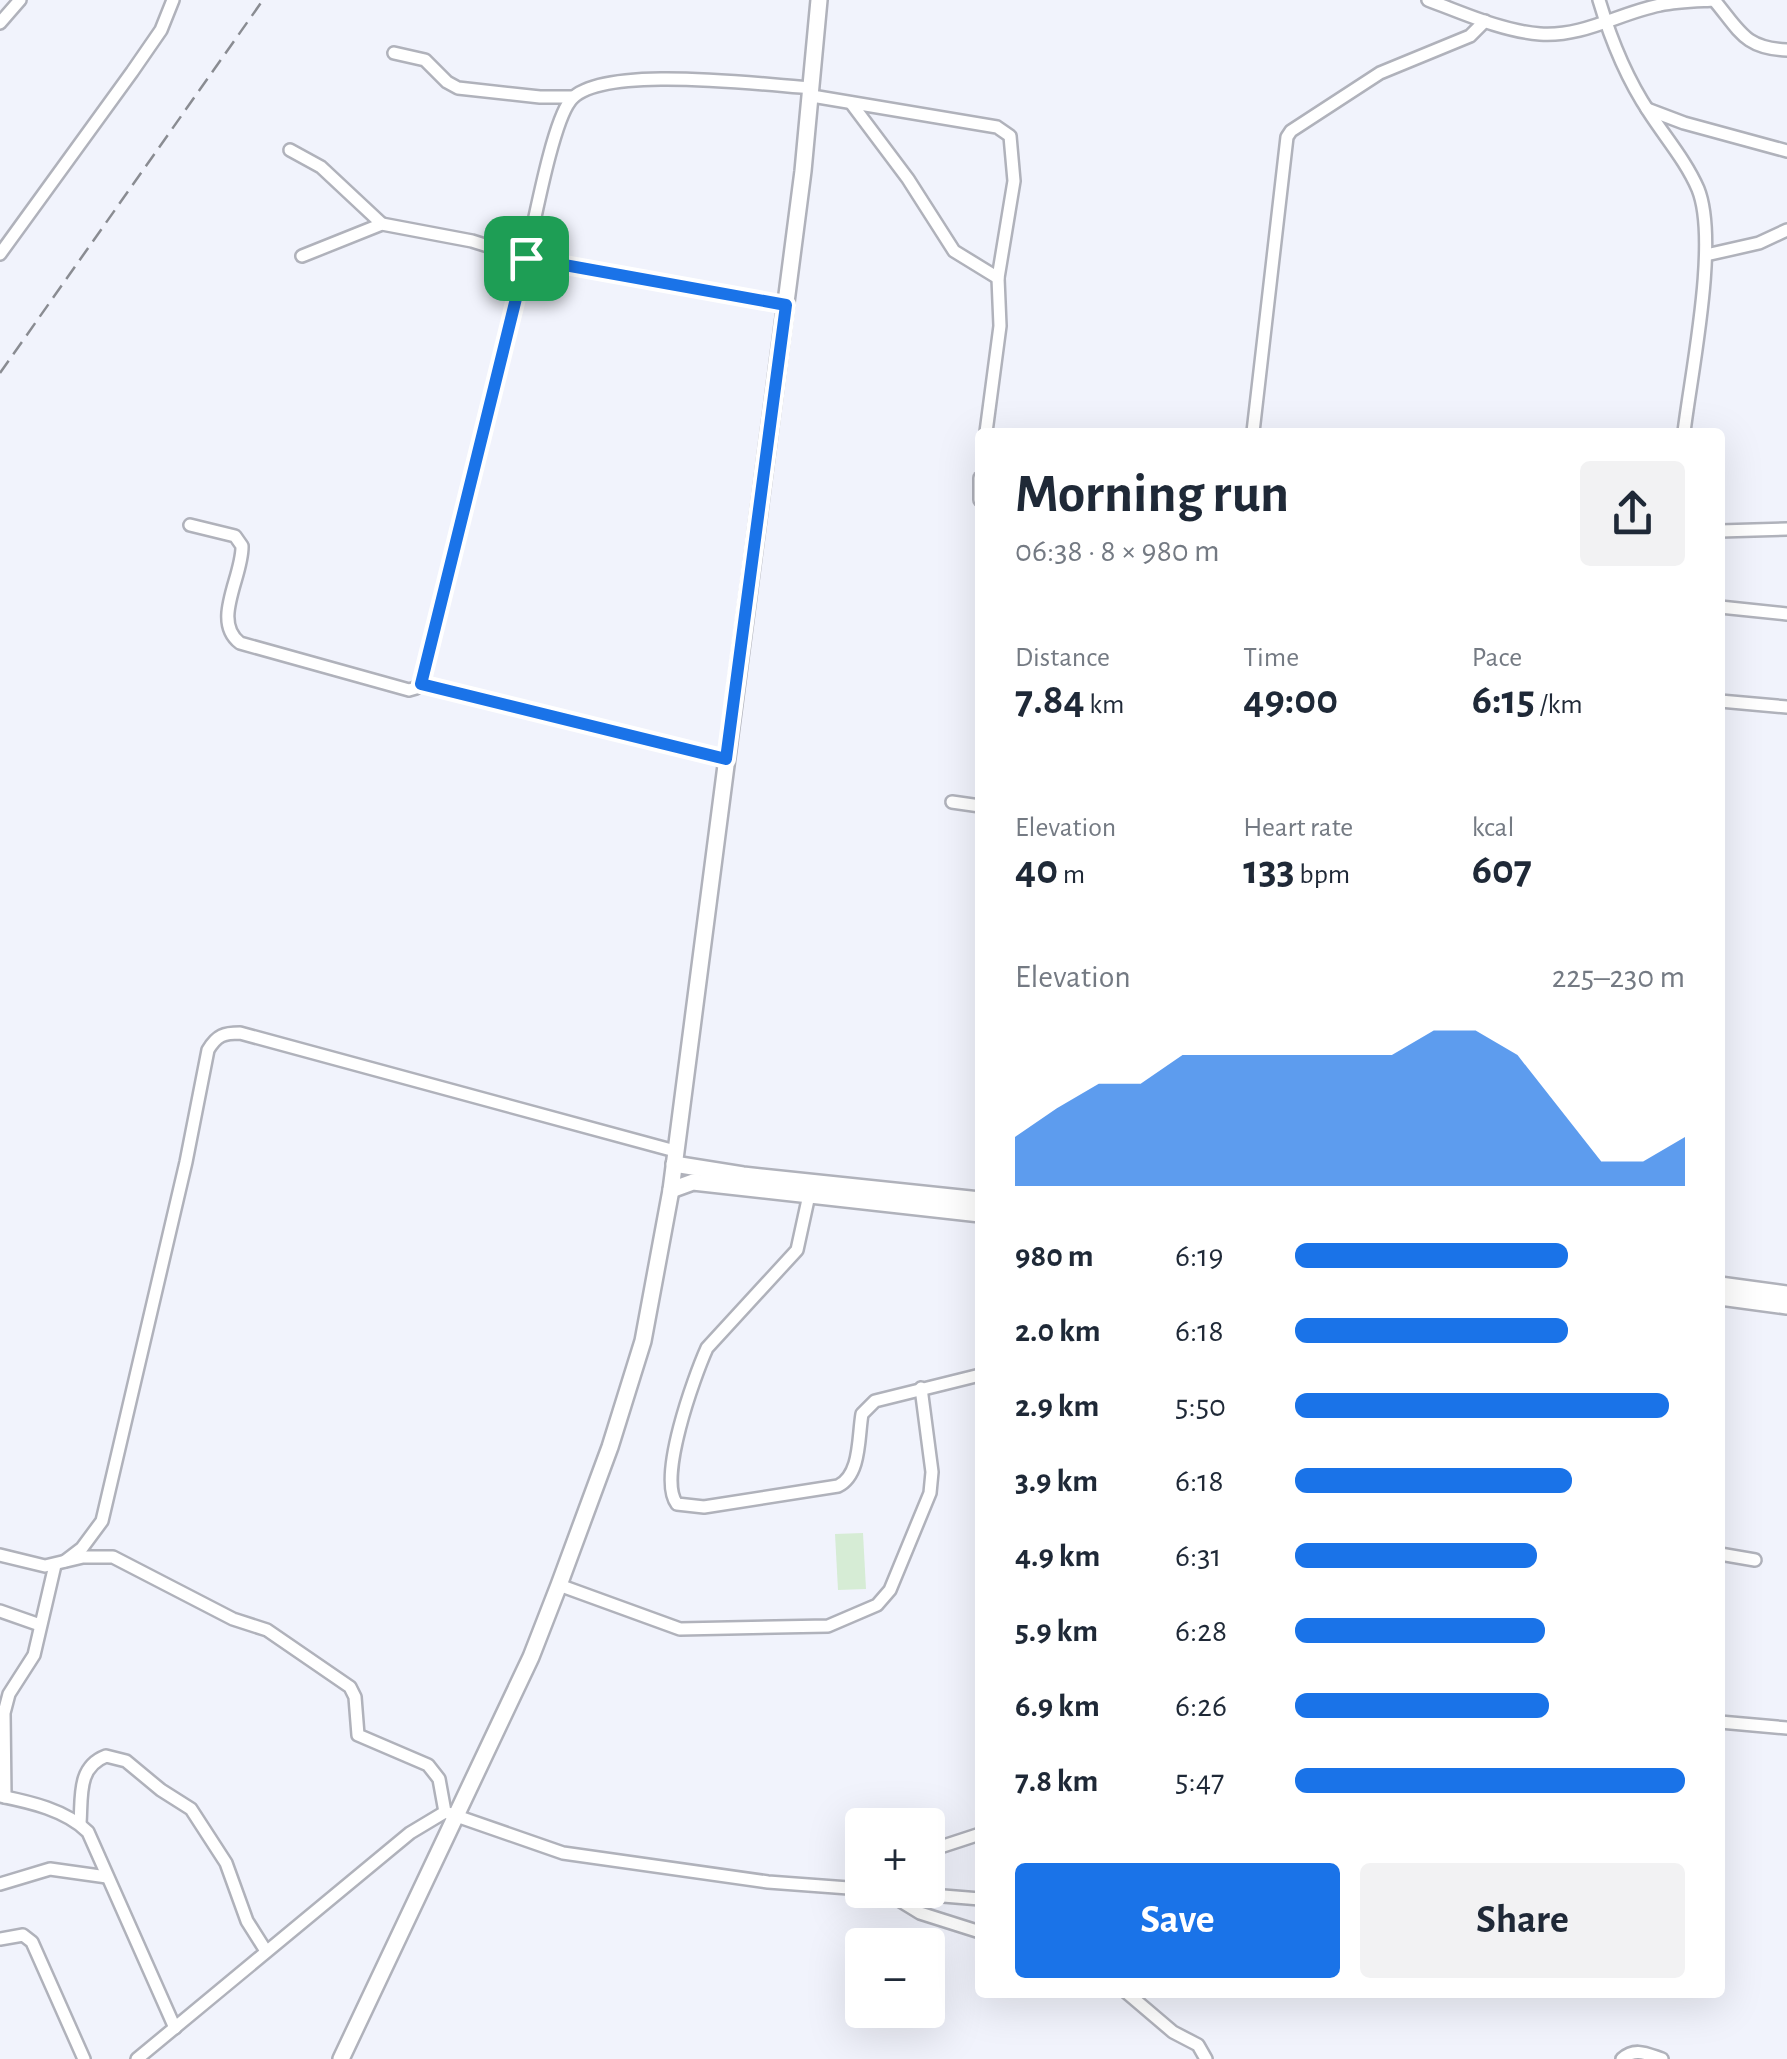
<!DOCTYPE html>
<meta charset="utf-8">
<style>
:root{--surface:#fff;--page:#f2f2f3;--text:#1f2937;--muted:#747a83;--accent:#1a73e8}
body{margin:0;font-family:"Alegreya Sans",sans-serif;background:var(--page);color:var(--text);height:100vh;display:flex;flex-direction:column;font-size:38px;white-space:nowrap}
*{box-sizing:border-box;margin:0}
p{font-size:32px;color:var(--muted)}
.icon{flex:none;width:55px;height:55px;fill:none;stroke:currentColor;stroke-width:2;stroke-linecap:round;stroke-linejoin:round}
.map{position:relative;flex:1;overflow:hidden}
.drawer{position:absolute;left:975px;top:428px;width:750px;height:1570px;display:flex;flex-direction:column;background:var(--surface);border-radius:10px;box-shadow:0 10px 40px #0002}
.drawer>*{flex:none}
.fabs{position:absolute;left:845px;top:1808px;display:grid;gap:20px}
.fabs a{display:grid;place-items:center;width:100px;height:100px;border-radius:10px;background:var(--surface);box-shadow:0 10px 40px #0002;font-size:50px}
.pin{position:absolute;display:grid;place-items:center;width:85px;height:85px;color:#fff;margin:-42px;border-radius:20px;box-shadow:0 5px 15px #0006}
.round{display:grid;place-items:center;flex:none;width:105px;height:105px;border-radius:10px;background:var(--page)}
.headline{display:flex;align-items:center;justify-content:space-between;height:170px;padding:0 40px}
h1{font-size:55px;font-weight:700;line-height:75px}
.stats{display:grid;grid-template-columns:repeat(3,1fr);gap:15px;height:170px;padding:10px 40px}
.stats div{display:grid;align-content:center}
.stats b{font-size:42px;font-weight:700}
.stats small{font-size:28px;font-weight:400}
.stats p{font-size:28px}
.chart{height:280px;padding:20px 40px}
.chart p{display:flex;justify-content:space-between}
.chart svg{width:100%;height:180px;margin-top:10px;fill:var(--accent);opacity:.7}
.primary-button{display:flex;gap:20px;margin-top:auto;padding:20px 40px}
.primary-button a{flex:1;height:115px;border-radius:10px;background:var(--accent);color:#fff;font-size:40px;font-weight:700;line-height:115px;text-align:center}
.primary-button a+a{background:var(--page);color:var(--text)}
ul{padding:0 40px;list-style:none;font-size:32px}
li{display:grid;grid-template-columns:160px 120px 1fr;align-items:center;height:75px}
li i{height:25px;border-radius:12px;background:var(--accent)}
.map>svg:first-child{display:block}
</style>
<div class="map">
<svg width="1787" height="2059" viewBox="0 0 1787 2059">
<rect width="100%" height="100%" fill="#f1f3fc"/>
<path fill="#d6ecd5" d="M 863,1533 L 866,1589 L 838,1590 L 835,1534 Z"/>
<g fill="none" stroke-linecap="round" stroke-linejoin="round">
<defs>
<g id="street">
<path d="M 1428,0 C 1463,13 1502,31 1540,34 C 1584,37 1619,13 1660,5 C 1678,1 1697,1 1715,0"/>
<path d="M 1599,0 C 1610,37 1627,79 1649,112 C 1665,137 1686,161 1698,189 C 1719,241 1691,373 1684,432"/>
<path d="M 1714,0 C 1740,31 1744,48 1787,50"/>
<path d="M 0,23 L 20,0"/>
<path d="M 394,53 L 425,60 L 447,82 L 458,88 L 540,97 L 573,97"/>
<path d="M 812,96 L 997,127 L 1010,136 L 1014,181 L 998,278 L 1000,326 L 986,432"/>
<path d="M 851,103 L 908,179 L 954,251 L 998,278"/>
<path d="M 1647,109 L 1684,123 L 1787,151"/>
<path d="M 290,150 L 321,167 L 382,224"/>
<path d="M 0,254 L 132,72 L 161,30 L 173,0"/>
<path d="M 1706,255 L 1759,243 L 1787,230"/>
<path d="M 302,256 L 382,224 L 472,241 L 526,258 C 534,225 552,124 570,101 C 598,63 764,85 812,88"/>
<path d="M 1253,432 L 1287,137 L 1291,131 L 1380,73 L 1470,36 L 1485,21"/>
<path d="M 980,478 L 980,500"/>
<path d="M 190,525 L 235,536 L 242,546 C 243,576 211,621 240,643 L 409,690 L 416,688 L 423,678 L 526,258 L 786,305"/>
<path d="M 1720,531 L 1787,529"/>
<path d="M 1720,607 L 1787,614"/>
<path d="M 421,683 L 726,759"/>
<path d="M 1720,701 L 1787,707"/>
<path d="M 952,802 L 980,806"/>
<path d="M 809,1195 L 797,1250 L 707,1348 C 694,1377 657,1479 677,1504 L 704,1507 L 838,1486 C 861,1475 858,1437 862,1414 L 875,1401 L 980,1375"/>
<path d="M 1720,1554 L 1755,1560"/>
<path d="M 0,1555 L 45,1566 L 83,1557 L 113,1557 L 233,1619 L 267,1630 L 350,1687 L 355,1697 L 358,1735 L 428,1765 L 439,1779 L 445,1812 L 563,1853 L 768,1882 L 862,1889"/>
<path d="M 65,1561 L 82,1548 L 102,1521 L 186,1162 L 208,1050 C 217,1035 224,1033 240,1033 L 675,1151"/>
<path d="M 559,1585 L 680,1629 L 828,1626 L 877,1605 L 890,1590 L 930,1493 L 932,1472 L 921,1388"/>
<path d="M 0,1611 L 40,1625"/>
<path d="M 1720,1722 L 1787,1728"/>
<path d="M 0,1796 C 30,1802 66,1810 88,1832 L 175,2028"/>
<path d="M 5,1797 L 4,1713 L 9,1694 L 34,1655 L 55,1565"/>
<path d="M 80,1823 C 82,1797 77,1767 106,1756 L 126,1761 L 161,1790 L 191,1809 L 226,1863 L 247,1921 L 266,1951"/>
<path d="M 928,1851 L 980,1834"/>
<path d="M 0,1884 L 50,1869 L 107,1877"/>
<path d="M 870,1890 L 980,1899"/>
<path d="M 889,1894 L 920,1913 L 980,1932"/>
<path d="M 0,1939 L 23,1935 L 32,1942 L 84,2059"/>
<path d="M 1126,1992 L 1173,2032 L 1198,2045 L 1206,2059"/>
<path d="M 137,2059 L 410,1833 L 445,1812"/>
<path d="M 1622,2059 C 1635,2047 1647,2054 1662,2059"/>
</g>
<g id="secondary">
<path d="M 674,1164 L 743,1175 L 980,1200"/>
<path d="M 671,1190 L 693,1182 L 980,1214"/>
<path d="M 1720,1285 L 1787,1294"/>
<path d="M 1720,1297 L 1787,1306"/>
<path d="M 341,2059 L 531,1657 L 559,1585 L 610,1447 L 643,1341 L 671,1190 L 803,171 L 819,0"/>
</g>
</defs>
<use href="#street" stroke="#b0b2bb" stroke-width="16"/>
<use href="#secondary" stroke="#b0b2bb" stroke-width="20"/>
<use href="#street" stroke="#fff" stroke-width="11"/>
<use href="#secondary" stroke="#fff" stroke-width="15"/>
<path stroke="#8a8c92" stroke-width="2.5" stroke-dasharray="15 8" stroke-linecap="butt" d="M 0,373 L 263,0"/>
</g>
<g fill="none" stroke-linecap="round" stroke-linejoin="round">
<defs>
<path id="route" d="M 526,258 L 786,305 L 726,759 L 421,684 Z"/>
</defs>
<use href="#route" stroke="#fff" stroke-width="20"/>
<use href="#route" stroke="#1a73e8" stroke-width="12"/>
</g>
</svg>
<div class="fabs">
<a>+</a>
<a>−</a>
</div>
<div class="pin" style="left:526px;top:258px;background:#1e9e55"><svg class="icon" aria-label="arrive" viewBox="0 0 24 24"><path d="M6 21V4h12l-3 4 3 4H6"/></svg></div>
<section class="drawer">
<div class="headline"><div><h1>Morning run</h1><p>06:38 · 8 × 980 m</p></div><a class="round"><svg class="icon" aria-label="share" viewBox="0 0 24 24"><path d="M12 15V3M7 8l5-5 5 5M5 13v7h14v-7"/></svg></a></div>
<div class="stats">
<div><p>Distance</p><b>7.84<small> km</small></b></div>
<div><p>Time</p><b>49:00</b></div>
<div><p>Pace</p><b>6:15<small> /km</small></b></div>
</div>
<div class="stats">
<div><p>Elevation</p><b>40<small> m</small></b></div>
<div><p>Heart rate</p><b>133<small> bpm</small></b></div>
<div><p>kcal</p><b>607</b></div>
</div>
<div class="chart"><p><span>Elevation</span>225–230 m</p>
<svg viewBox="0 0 160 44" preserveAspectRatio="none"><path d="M0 44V32L10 25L20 19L30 19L40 12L50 12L60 12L70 12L80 12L90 12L100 6L110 6L120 12L130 25L140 38L150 38L160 32V44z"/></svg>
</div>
<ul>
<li><b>980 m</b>6:19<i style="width:70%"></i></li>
<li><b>2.0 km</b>6:18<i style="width:70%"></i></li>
<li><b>2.9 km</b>5:50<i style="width:96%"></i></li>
<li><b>3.9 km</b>6:18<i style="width:71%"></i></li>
<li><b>4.9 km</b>6:31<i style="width:62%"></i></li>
<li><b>5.9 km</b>6:28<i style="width:64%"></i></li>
<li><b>6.9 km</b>6:26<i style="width:65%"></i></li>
<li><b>7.8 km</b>5:47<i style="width:100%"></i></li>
</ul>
<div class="primary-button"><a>Save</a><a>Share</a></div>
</section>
</div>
